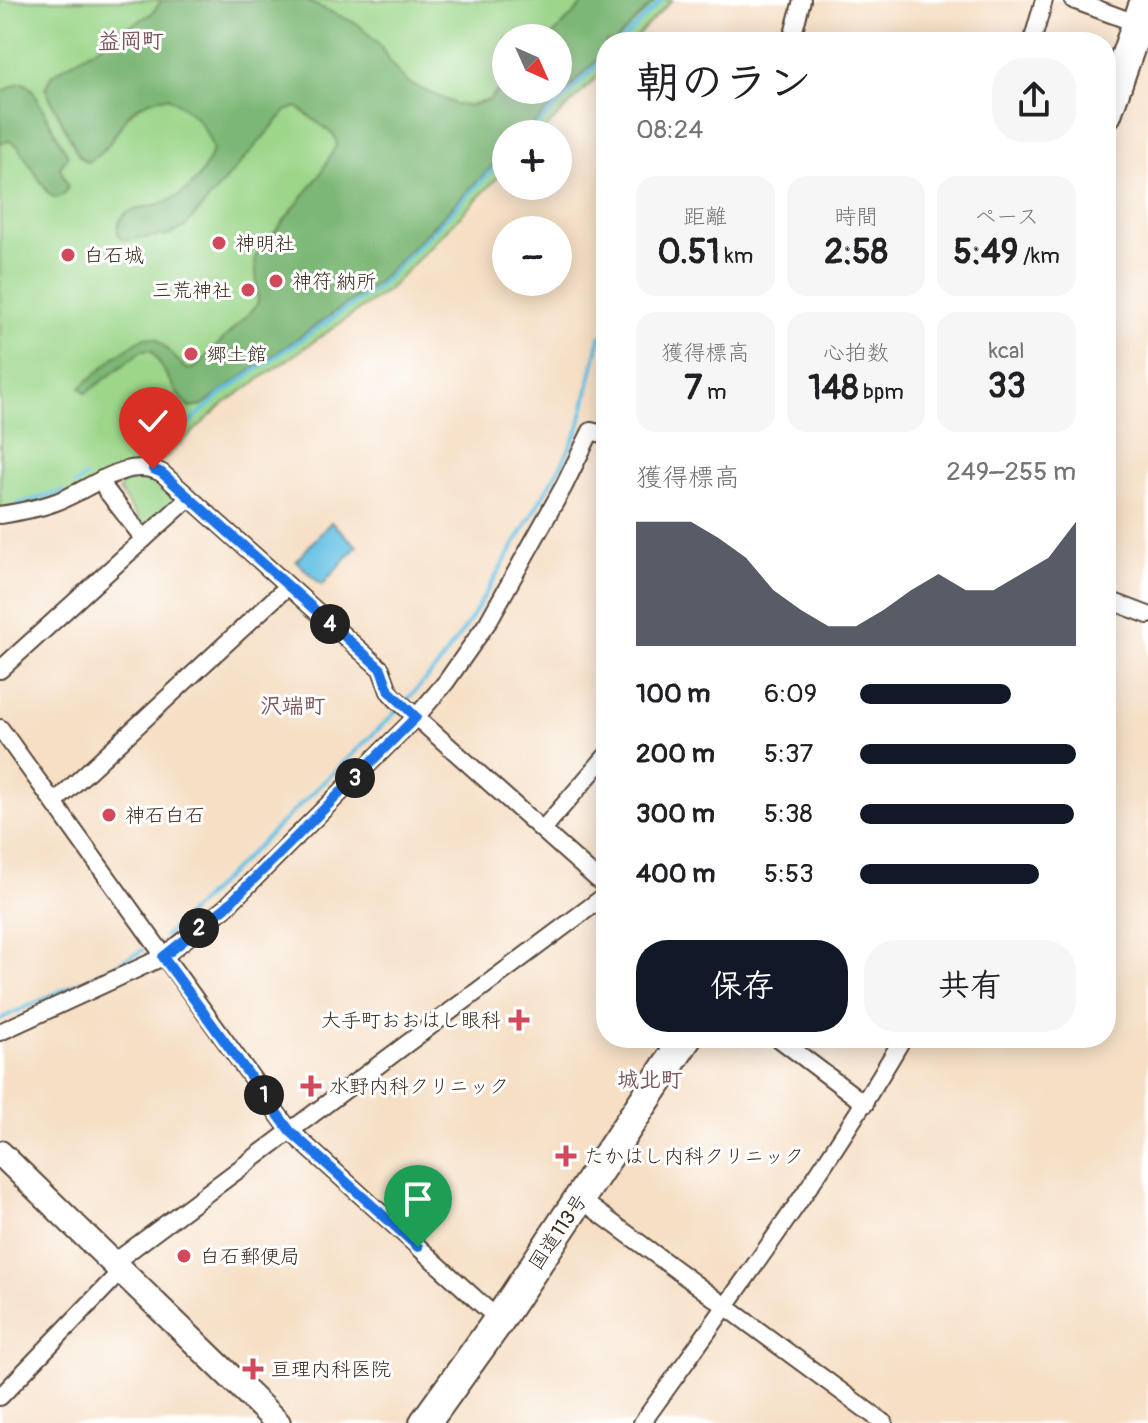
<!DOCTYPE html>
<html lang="ja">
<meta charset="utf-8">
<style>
:root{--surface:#fff;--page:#f6f6f6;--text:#202124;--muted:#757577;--accent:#111827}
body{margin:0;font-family:Pangolin,"Klee One",sans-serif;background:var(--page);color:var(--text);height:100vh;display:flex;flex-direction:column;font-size:30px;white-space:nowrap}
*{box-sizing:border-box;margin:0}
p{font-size:26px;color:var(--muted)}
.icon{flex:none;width:44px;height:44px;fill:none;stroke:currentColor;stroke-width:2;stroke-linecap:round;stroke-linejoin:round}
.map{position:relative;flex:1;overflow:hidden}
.sheet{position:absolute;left:596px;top:32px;width:520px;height:1016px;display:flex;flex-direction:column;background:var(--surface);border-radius:32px;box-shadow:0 4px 20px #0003}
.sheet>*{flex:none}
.needle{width:52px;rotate:135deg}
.fabs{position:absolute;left:492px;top:24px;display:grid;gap:16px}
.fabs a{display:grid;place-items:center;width:80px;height:80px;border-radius:50%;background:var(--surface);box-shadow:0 4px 20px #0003;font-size:40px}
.pin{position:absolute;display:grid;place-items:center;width:68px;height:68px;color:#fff;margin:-82px -34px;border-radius:50% 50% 50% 0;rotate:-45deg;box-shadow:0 0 8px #0007}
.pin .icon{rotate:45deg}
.km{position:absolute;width:40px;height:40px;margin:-20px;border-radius:50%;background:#222;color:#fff;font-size:22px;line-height:40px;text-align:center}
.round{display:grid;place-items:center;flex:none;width:84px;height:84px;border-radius:32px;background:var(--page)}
.overview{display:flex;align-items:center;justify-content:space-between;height:136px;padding:0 40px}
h1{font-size:44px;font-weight:800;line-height:60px}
.stats{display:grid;grid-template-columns:repeat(3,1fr);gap:12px;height:136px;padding:8px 40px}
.stats div{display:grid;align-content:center;border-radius:20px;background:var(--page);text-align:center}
.stats b{font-size:34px;font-weight:800}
.stats small{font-size:22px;font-weight:400}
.stats p{font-size:22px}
.chart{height:224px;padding:16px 40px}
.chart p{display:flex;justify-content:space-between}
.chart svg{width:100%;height:144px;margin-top:8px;fill:var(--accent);opacity:.7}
.action{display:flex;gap:16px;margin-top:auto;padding:16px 40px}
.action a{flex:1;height:92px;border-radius:32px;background:var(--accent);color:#fff;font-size:32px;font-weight:800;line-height:92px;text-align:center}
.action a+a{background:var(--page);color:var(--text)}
ul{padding:0 40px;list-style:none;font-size:26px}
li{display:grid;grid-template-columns:128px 96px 1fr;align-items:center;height:60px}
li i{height:20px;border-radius:10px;background:var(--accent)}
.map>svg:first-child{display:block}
</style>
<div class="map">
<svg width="1148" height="1423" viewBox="0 0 1148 1423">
<rect width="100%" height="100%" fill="#fff"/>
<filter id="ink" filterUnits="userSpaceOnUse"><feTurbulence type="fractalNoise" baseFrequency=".0125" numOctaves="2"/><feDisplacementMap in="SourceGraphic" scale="16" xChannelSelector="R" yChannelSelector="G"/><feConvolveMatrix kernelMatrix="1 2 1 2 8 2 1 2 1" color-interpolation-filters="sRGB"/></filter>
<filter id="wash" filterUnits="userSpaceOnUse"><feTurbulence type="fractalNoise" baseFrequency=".006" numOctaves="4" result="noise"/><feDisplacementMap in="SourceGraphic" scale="32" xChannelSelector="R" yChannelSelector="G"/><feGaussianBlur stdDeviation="1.8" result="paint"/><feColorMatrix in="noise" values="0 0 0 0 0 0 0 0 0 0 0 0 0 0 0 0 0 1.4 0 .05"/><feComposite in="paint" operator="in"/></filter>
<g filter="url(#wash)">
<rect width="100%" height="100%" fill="#f6dfc5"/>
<g fill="#9bd689" stroke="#6b8054" stroke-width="2" fill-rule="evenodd">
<path d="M 0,0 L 672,0 L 631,42 L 606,42 L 606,68 L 540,134 L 506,134 L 506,169 L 388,290 L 222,405 L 153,469 L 0,515 ZM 506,38 L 558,38 L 558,90 L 506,90 Z"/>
<path d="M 132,478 L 156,480 L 176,500 L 149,526 L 142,524 L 119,491 L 123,482 Z"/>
</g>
<g fill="#7cb775" stroke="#5c704a" stroke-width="2">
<path d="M 162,0 L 304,0 L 358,24 L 377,42 L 395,69 L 408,83 L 455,104 L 469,106 L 489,100 L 506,83 L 506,90 L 558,90 L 558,38 L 550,38 L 587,0 L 656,0 L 615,42 L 606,42 L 606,51 L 524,134 L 506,134 L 506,152 L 378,282 L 201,406 L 190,408 L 179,396 L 152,351 L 142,351 L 86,393 L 80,388 L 117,355 L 144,337 L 157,339 L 186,369 L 194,369 L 256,306 L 258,301 L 255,257 L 319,176 L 337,144 L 334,135 L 297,107 L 286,111 L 184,228 L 168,235 L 123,240 L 118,235 C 115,207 143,209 162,203 C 169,201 179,196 185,191 C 199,181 206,166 213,150 C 205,122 192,113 168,97 C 113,103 126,143 87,162 L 79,156 L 45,88 L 52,75 L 152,13 Z"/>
<path d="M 19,83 L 24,83 L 32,89 L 68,156 L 60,168 L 68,186 L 65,194 L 56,198 L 49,194 L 17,145 L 9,141 L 0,143 L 0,93 Z"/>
</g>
<path fill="#66c1e4" stroke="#507681" stroke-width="2" d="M 331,522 L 357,546 L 322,585 L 296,561 Z"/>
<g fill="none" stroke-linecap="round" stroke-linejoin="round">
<g stroke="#66c1e4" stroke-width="4">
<path d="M 620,42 L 662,0"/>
<path d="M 528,134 L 606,56"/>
<path d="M 180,431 L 224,392 L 378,287 L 506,156"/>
<path d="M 75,485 L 85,477"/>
<path d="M 18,504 L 63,491"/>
<path d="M 405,702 L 438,666 L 469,622 L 564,460 L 579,428 L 600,337 L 606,335"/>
<path d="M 165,936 L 399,709"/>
<path d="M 0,1019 L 102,972 L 143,950"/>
</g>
</g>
</g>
<g filter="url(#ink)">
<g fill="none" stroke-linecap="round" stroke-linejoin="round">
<defs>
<g id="street">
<path d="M 1073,0 L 1138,24 L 1143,22"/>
<path d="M 791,42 L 802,0"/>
<path d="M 1032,42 L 1044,0"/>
<path d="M 102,479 L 106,490 L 144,539"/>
<path d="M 0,515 C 19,512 37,509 56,502 C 89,491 125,455 162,473 L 381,669 L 389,691 L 396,699 L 606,887"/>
<path d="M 1106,599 L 1148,615"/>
<path d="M 0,670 L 189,498"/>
<path d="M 0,728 L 290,1131 L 499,1320"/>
<path d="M 55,802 L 287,587"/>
<path d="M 543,829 L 606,756"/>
<path d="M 0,1032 L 163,957 L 226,907 L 416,717 L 446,682 L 488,622 L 564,486 L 591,431 L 606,435"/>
<path d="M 778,1038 L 865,1104"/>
<path d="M 580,1199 L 884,1423"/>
<path d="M 112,1264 L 606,895"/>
<path d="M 0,1397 L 121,1271"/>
<path d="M 642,1423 C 732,1297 825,1172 903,1038"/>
</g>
<path id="secondary" d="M 0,1153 L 278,1423"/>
<g id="highway">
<path d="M 1106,114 L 1146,0"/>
<path d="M 425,1423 L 499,1320 L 686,1038"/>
</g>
</defs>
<use href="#street" stroke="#574537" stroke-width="20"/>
<use href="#secondary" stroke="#574537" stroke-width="28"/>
<use href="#highway" stroke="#574537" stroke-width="34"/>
<use href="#street" stroke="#fff" stroke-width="16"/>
<use href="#secondary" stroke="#fff" stroke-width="24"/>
<use href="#highway" stroke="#fff" stroke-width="30"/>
</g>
</g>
<g fill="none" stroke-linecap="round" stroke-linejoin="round" filter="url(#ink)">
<defs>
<path id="route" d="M 153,469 L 162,473 L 381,669 L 389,691 L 416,717 L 226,907 L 163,957 L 290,1131 L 418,1247"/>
</defs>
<use href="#route" stroke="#fff" stroke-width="16"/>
<use href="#route" stroke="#1a73e8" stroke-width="10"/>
</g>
<g fill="#d1495b" stroke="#fff" stroke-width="3">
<circle cx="219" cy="243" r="8"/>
<circle cx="68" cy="255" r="8"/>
<circle cx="276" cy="281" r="8"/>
<circle cx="248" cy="290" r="8"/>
<circle cx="191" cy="354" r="8"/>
<circle cx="109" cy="815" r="8"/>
<path d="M515 1008h8v8h8v8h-8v8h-8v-8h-8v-8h8z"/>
<path d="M307 1074h8v8h8v8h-8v8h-8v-8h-8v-8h8z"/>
<path d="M562 1144h8v8h8v8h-8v8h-8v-8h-8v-8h8z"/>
<circle cx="184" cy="1256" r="8"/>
<path d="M249 1357h8v8h8v8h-8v8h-8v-8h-8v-8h8z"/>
</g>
<g text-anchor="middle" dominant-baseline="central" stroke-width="6" stroke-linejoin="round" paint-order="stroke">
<g font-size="20" fill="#3b2a1e" stroke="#fff" text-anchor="start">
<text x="235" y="243">神明社</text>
<text x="84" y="255">白石城</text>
<text x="292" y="281">神符 納所</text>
<text x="232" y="290" text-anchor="end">三荒神社</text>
<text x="207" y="354">郷土館</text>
<text x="125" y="815">神石白石</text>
<text x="501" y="1020" text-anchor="end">大手町おおはし眼科</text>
<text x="329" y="1086">水野内科クリニック</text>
<text x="584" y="1156">たかはし内科クリニック</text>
<text x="200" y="1256">白石郵便局</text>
<text x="271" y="1369">亘理内科医院</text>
</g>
<g font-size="20" fill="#3b2a1e" stroke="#fff">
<text transform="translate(558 1232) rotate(-56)">国道113号</text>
</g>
<g font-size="22" font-weight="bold" fill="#7a565c" stroke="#fff">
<text x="131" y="41">益岡町</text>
<text x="293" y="706">沢端町</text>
<text x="650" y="1080">城北町</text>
</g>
</g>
</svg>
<div class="fabs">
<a><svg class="needle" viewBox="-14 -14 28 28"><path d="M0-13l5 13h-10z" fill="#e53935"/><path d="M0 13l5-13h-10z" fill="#757577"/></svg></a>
<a>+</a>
<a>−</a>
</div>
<div class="pin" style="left:418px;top:1247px;background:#1e9e55"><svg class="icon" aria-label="arrive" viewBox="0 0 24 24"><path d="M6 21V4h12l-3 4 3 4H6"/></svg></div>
<div class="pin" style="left:153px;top:469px;background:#d93025"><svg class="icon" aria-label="check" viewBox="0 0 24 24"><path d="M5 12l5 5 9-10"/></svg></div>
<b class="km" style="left:264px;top:1095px">1</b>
<b class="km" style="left:199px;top:928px">2</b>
<b class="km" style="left:355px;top:778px">3</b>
<b class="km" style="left:330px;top:624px">4</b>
<section class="sheet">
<div class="overview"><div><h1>朝のラン</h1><p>08:24</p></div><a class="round"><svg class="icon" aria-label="share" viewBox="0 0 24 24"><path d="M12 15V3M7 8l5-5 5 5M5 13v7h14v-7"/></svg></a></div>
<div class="stats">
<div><p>距離</p><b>0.51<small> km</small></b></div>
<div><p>時間</p><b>2:58</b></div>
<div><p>ペース</p><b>5:49<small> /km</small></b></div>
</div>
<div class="stats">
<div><p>獲得標高</p><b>7<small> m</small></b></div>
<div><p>心拍数</p><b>148<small> bpm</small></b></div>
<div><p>kcal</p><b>33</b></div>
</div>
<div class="chart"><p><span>獲得標高</span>249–255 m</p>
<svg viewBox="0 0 160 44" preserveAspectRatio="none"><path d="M0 44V6L10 6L20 6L30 11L40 17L50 27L60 33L70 38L80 38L90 33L100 27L110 22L120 27L130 27L140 22L150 17L160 6V44z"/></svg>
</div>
<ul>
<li><b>100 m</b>6:09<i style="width:70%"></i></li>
<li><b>200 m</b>5:37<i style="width:100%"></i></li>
<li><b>300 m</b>5:38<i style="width:99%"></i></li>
<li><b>400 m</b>5:53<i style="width:83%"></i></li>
</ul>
<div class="action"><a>保存</a><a>共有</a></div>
</section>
</div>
